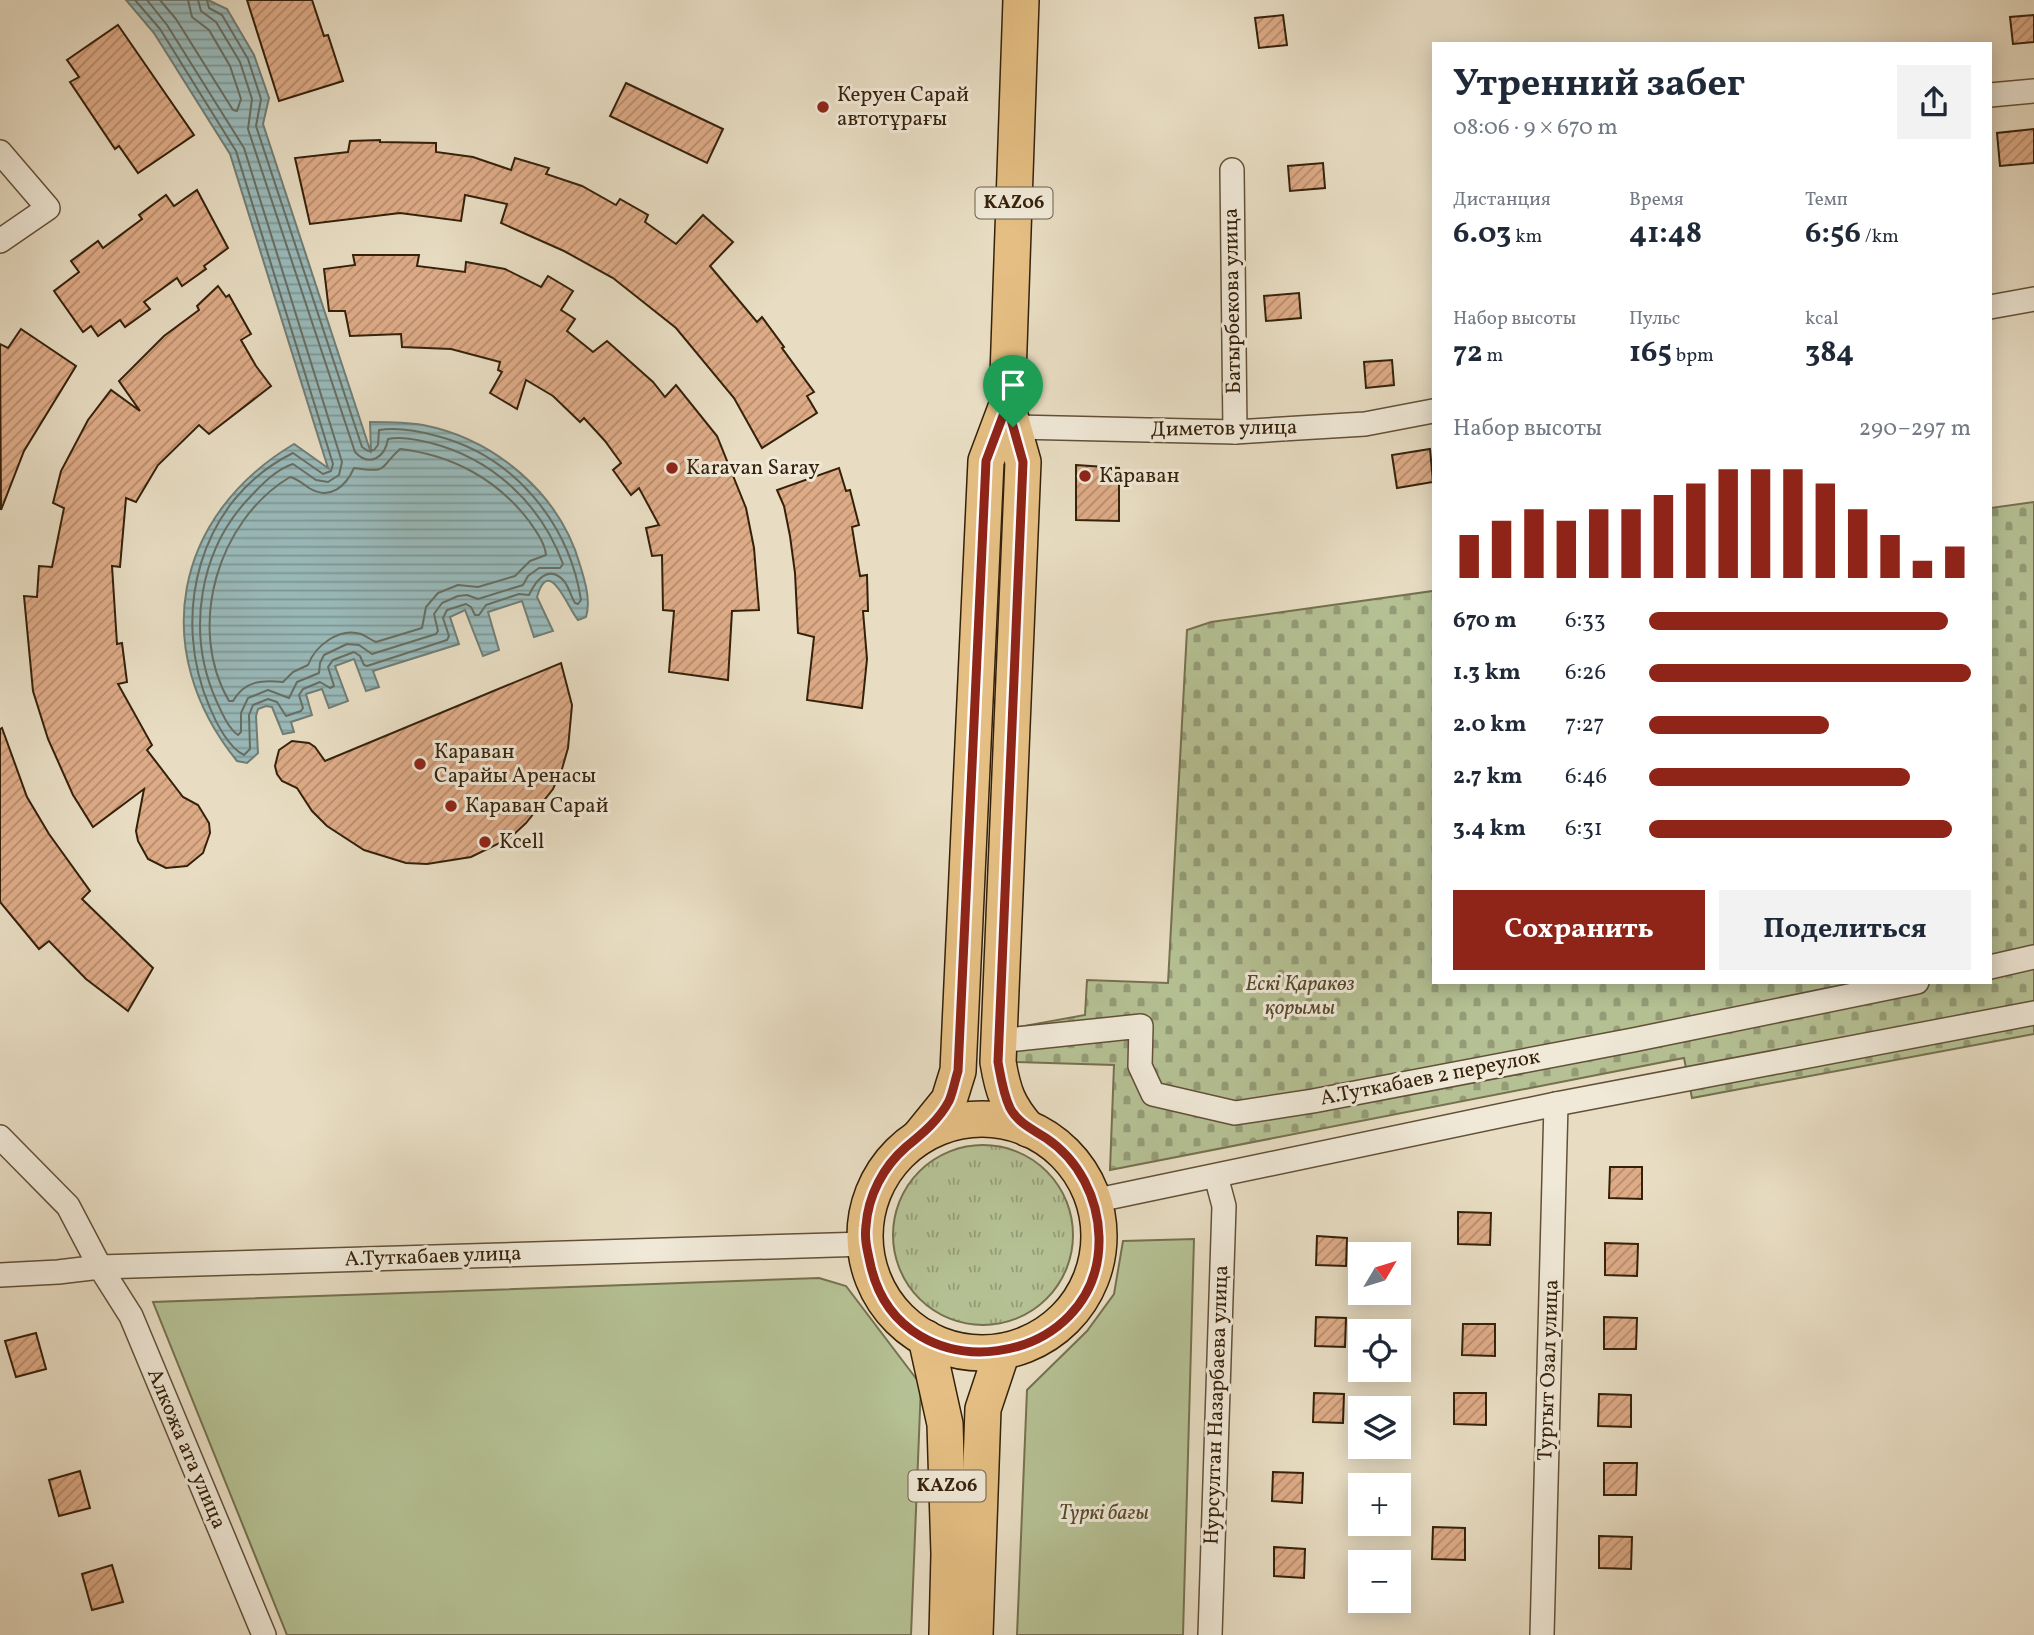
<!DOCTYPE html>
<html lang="ru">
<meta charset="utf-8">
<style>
:root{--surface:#fff;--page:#f2f2f3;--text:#1f2937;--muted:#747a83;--accent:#8f2418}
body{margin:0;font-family:Vollkorn,serif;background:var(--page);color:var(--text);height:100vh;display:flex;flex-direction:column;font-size:26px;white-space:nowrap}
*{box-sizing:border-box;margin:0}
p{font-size:23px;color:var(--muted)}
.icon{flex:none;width:38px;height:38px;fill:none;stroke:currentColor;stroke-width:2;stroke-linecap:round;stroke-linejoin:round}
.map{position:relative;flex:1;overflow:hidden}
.side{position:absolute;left:1432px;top:42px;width:560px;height:942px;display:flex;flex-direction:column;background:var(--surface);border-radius:0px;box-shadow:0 4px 18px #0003}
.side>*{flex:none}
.needle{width:46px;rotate:52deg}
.tools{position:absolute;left:1348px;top:1242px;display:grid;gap:14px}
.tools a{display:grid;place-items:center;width:63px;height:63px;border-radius:0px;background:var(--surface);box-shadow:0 4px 18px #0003;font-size:35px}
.pin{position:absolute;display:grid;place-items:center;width:60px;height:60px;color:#fff;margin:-72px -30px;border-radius:50% 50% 50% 0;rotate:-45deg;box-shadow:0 0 7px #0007}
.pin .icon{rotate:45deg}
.round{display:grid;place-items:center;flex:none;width:74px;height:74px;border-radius:0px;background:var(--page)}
.overview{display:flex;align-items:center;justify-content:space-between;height:119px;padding:0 21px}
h1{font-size:38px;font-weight:700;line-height:52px}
.figures{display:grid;grid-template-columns:repeat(3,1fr);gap:10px;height:119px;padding:7px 21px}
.figures div{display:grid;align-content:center}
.figures b{font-size:30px;font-weight:700}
.figures small{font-size:19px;font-weight:400}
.figures p{font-size:19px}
.chart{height:196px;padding:14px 21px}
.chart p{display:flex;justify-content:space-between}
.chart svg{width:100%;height:126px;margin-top:7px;stroke:var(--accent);stroke-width:6}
.primary-button{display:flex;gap:14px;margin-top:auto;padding:14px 21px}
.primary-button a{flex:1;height:80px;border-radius:0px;background:var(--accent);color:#fff;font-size:28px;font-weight:700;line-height:80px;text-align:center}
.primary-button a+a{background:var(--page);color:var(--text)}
ul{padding:0 21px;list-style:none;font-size:23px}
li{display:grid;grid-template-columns:112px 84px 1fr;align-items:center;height:52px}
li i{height:18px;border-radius:9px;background:var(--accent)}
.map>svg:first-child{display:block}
</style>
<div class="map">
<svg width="2034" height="1635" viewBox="0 0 2034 1635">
<defs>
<pattern id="grass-tufts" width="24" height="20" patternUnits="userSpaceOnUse" patternTransform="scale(1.75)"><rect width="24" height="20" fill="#b5c194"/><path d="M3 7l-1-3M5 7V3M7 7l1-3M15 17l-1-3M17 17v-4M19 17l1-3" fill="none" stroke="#949c77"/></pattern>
<pattern id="cemetery-stones" width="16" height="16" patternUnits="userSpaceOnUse" patternTransform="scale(1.75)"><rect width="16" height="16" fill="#b5c194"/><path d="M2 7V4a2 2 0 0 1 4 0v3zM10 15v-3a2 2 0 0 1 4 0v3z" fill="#949c77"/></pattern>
<pattern id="water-rules" width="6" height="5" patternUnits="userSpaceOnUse" patternTransform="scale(1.75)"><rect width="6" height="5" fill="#99babb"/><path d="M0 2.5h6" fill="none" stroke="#7e9796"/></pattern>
<pattern id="building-hatch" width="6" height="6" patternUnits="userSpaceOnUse" patternTransform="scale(1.75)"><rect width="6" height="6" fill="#deab87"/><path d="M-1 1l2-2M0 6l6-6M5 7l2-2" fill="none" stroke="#b58b6d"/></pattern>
</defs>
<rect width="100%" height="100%" fill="#e8ddc3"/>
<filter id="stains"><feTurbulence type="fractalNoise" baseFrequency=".00286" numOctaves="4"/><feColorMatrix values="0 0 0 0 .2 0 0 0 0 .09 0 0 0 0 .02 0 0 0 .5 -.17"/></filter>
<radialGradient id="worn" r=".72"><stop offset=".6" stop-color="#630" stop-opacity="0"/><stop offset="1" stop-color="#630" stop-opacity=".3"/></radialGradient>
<circle fill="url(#grass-tufts)" stroke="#75714f" stroke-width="2" cx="983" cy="1235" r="90"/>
<path fill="url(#cemetery-stones)" stroke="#75714f" stroke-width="2" d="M 2034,502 L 2034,1034 L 1692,1098 L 1684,1058 L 1110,1170 L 1114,1065 L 1014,1062 L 1013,1028 L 1085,1015 L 1087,980 L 1168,983 L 1187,630 L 1211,622 L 1433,591 L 1433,982 L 1990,982 L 1990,508 Z"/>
<g fill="#b5c194" stroke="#75714f" stroke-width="2">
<path d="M 1194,1239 L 1183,1635 L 1017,1635 L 1027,1390 L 1087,1331 L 1114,1294 L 1123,1241 Z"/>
<path d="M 819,1278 L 846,1286 L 921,1385 L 911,1635 L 287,1635 L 153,1302 Z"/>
</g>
<path fill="url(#water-rules)" stroke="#717d74" stroke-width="2" d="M 126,0 L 208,0 L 227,9 L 254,55 L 269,98 L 263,124 L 371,453 L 370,422 C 388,422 406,422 423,425 C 495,439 560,494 580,565 C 585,581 591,601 586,617 L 578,620 C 568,609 549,554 537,597 L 553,631 L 534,637 L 522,601 L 488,612 L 499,650 L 483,656 L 465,610 L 450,617 L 459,644 L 373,671 L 379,687 L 366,691 L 354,659 L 335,666 L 348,701 L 329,708 L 322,689 L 306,694 L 312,715 L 291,722 L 294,732 L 283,734 L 272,707 L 266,706 L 258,709 L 256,716 L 258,753 L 247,763 L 237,761 C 148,651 173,516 294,444 L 328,468 L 230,154 L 154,33 Z"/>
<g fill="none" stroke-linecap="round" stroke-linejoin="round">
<g stroke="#676e62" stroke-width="2">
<path d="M 135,0 L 160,29 L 236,151 L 333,464 L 331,471 L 323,474 L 293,453 C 198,500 170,616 210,708 C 216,723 229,748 244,755 L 250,749 L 249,715 L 253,705 L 268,699 L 277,702 L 286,716 L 301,711 L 303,708 L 299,695 L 303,689 L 320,682 L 330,688 L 334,686 L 328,667 L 333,660 L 354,652 L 360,656 L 364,665 L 367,666 L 447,640 L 449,636 L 443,618 L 447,610 L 466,604 L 471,607 L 475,615 L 479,615 L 486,605 L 519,594 L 529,595 C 535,582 548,563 564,581 C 569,587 571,597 575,603 L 578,604 L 581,600 C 569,523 514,456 437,436 C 419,431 398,427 379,430 L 378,445 L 374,450 L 368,451 L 362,447 L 256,126 L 261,99 L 248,59 L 222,15 L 209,8 L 207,0"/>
<path d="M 147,0 L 167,25 L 244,148 L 342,462 L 339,475 L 328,482 L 316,480 L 293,464 C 277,469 263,483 251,496 C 199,549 186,632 216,700 C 221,711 228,728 238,735 L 241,732 L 241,713 L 248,698 L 268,690 L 289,698 L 297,682 L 319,673 L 320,663 L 324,655 L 347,644 L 359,645 L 372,654 L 436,634 L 438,631 L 434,614 L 442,603 L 458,596 L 467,595 L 478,599 L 523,585 L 528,576 L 539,568 L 560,568 L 563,564 C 541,504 493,459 431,443 C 418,440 401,436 388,439 C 385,457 370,468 355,452 L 248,129 L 252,99 L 240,62 L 216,22 L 201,11 L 198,0"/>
<path d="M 160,0 L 176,19 L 233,110 L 237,111 L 241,99 L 230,66 L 209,30 L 192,17 L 188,0"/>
<path d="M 400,449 C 452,455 497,479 529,521 C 536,531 545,543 546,555 L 530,561 L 515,576 L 478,587 L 458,585 L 438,593 L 426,607 L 422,628 L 376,642 C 371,640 366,636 361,634 C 339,627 315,646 308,665 L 293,672 L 283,682 C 263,680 245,680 233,701 L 229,701 C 186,627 218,520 290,477 C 298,479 303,484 309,488 C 330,501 346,486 354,468 C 389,473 378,469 400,449 Z"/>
</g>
</g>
<g fill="url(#building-hatch)" stroke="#35210a" stroke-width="2">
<path d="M 247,0 L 312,0 L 324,36 L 328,35 L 343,81 L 279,101 Z"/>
<path d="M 1283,15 L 1287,45 L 1259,48 L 1255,18 Z"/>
<path d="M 2034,15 L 2034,42 L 2013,44 L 2010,17 Z"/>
<path d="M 118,25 L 194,135 L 138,173 L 119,146 L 115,149 L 70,82 L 79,77 L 67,60 Z"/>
<path d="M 626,83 L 723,129 L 707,163 L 610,116 Z"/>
<path d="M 2034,129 L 2034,163 L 2000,166 L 1997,133 Z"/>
<path d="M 380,140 L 380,142 L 436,143 L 436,152 L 473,157 L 511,170 L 515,158 L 549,168 L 546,174 L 582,186 L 616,205 L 620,199 L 648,215 L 645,222 L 676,244 L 703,215 L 733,242 L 710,266 L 757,322 L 762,317 L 784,347 L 782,348 L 814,392 L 807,396 L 817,413 L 762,448 L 734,398 L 676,328 L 613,278 L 564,251 L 501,223 L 507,204 L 465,195 L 461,221 L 400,213 L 310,224 L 295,158 L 348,152 L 350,141 Z"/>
<path d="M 1323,163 L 1325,188 L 1290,191 L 1288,166 Z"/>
<path d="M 197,190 L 228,248 L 204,266 L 206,269 L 182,286 L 177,278 L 144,302 L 150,309 L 125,327 L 120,320 L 98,336 L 91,326 L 83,332 L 54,291 L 79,272 L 71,261 L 98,241 L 103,248 L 142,219 L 139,215 L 166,195 L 174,206 Z"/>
<path d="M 353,255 L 419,255 L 417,266 L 465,272 L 466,262 L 505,269 L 541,287 L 548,276 L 573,291 L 561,310 L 575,319 L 567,331 L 593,352 L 607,341 L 653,382 L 665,397 L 676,385 L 717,436 L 746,508 L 754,548 L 759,610 L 732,611 L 728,680 L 669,672 L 674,611 L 663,610 L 662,555 L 652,556 L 646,528 L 659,525 L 639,488 L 631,495 L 613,470 L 621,463 L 605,441 L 584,418 L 580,422 L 553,396 L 526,380 L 517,409 L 490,393 L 502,372 L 498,370 L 500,362 L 451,349 L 402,347 L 401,334 L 350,336 L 345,311 L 329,311 L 324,269 L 355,265 Z"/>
<path d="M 218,286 L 226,297 L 229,295 L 251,334 L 241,340 L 256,366 L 271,386 L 209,434 L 199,425 L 158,465 L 136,502 L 126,498 L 120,567 L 112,566 L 117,644 L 122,643 L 127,682 L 118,684 L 152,745 L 147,750 L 183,797 L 198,805 L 209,823 L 210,833 L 203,853 L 187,866 L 166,868 L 148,859 L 138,841 L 136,831 L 144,789 L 93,827 L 73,795 L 48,739 L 33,691 L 24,596 L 37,597 L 39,566 L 52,567 L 64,508 L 53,503 L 61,471 L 88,420 L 111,390 L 140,411 L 119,381 L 164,336 L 199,310 L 197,306 Z"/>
<path d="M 1299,293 L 1301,318 L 1266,321 L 1264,296 Z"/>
<path d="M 21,329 L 76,366 L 24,451 L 1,510 L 0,344 L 8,348 Z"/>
<path d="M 1392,360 L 1394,385 L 1366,388 L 1364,362 Z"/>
<path d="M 1430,449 L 1433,482 L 1397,488 L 1392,455 Z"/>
<path d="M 1076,465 L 1119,468 L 1119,521 L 1076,520 Z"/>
<path d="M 839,468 L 846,491 L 850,490 L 859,525 L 852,527 L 860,576 L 867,575 L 868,611 L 863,611 L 867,659 L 862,708 L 807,700 L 814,637 L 798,633 L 795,573 L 790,536 L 784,506 L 777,490 Z"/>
<path d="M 561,663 L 572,705 L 568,748 L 562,769 L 553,789 L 526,823 L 510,838 L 471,857 L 427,864 L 406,863 L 364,850 L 327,826 L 312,811 L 297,788 L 282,781 L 277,774 L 275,766 L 279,750 L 292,741 L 309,743 L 315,747 L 325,761 Z"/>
<path d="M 2,728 L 27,797 L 49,834 L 90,891 L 82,899 L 153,968 L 128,1011 L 86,979 L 49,941 L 39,949 L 0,902 L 0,729 Z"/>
<path d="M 1610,1167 L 1642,1167 L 1642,1199 L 1609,1198 Z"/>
<path d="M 1458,1212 L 1491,1213 L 1490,1245 L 1458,1244 Z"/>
<path d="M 1317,1236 L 1347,1238 L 1346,1266 L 1316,1265 Z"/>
<path d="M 1605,1243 L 1638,1244 L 1637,1276 L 1605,1275 Z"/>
<path d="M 1316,1317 L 1346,1318 L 1345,1347 L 1315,1346 Z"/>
<path d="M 1604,1317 L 1637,1318 L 1636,1349 L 1604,1349 Z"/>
<path d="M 1463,1324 L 1495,1324 L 1495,1356 L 1462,1355 Z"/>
<path d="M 36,1333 L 46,1369 L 16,1377 L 5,1341 Z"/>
<path d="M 1314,1393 L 1344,1394 L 1343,1423 L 1313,1422 Z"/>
<path d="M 1454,1393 L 1486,1393 L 1486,1425 L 1454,1424 Z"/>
<path d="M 1599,1394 L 1631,1395 L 1631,1427 L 1598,1426 Z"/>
<path d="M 1604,1463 L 1637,1463 L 1636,1495 L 1604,1495 Z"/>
<path d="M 80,1471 L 90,1508 L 59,1516 L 49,1480 Z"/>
<path d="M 1273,1472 L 1303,1473 L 1302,1503 L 1272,1501 Z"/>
<path d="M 1433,1527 L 1465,1528 L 1465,1560 L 1432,1559 Z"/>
<path d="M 1599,1536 L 1632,1537 L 1631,1569 L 1599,1568 Z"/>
<path d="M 1274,1547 L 1305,1549 L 1304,1578 L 1274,1576 Z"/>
<path d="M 112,1565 L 123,1602 L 92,1610 L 82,1574 Z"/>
</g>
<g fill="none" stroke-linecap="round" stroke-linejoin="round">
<defs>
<g id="street">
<path d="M 1990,95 L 2034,91"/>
<path d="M 0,152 L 48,208 L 0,241"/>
<path d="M 1232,170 L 1235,432"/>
<path d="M 1990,307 L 2034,299"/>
<path d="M 1013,427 L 1235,432 L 1365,424 L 1433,411"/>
<path d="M 1990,967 L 2034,957"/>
<path d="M 998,1041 L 1141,1026 L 1140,1066 L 1153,1094 L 1235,1113 L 1313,1101 L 1633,1040 L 1917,982"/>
<path d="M 0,1137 L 68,1206 L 100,1267 L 131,1316 L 264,1635"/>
<path d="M 1093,1201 L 1556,1104 L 2034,1013"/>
<path d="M 0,1275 L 58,1272 L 100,1267 L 866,1244"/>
<path d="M 1210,1635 L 1224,1206 L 1216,1176"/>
<path d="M 1542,1635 L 1556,1104"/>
</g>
<g id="primary">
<path d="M 1007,405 L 1023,462 L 998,1062 C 1003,1092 1008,1106 1028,1129"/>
<circle cx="982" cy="1236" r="117"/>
<path d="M 919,1137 L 949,1100 L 958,1071 L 986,461 L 1007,405 L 1021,0"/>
<path d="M 926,1338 L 945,1424 L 949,1554 L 947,1635"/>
<path d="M 975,1635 L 983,1409 L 1002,1352"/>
</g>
</defs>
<use href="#street" stroke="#625038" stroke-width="26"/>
<use href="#primary" stroke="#35210a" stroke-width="38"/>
<use href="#street" stroke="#f0e9d8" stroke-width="23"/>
<use href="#primary" stroke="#e4be82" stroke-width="35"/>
</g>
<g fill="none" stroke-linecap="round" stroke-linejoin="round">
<defs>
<path id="route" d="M 1007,405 L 1023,462 L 998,1062 C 1001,1078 1003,1093 1010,1108 C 1018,1123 1032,1129 1046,1138 C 1079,1160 1098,1198 1099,1237 C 1102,1370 902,1397 871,1267 C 868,1253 864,1240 866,1226 C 868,1196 883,1167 906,1147 C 922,1134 939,1120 949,1101 C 953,1092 955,1080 958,1071 L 986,461 Z"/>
</defs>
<use href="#route" stroke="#fff" stroke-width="14"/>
<use href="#route" stroke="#8f2418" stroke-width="9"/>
</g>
<g fill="#8f2418" stroke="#f0e9d8" stroke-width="2.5">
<circle cx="823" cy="107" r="7"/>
<circle cx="672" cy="468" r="7"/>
<circle cx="1085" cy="476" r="7"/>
<circle cx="420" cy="764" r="7"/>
<circle cx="451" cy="806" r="7"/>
<circle cx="485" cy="842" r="7"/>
</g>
<g text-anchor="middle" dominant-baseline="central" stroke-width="6" stroke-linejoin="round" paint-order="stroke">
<g fill="#f0e9d8" stroke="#6d5d48" stroke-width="2">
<rect x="975.5" y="187.5" width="77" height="31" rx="5"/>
<rect x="908.5" y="1470.5" width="77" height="31" rx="5"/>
</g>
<g font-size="19" font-weight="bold" fill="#35210a">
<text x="1014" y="203">KАZ06</text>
<text x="947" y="1486">KАZ06</text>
</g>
<g font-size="21" fill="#35210a" stroke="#f0e9d8" text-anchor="start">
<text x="837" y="95">Керуен Сарай<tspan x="837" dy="24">автотұрағы</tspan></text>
<text x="686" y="468">Karavan Saray</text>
<text x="1099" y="476">Караван</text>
<text x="434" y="752">Караван<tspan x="434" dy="24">Сарайы Аренасы</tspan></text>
<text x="465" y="806">Караван Сарай</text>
<text x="499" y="842">Kcell</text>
</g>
<g font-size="21" fill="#35210a" stroke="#f0e9d8">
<text transform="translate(1233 301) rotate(-91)">Батырбекова улица</text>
<text transform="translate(1224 429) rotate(-1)">Диметов улица</text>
<text transform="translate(1430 1078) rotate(-11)">А.Туткабаев 2 переулок</text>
<text transform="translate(433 1257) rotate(-2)">А.Туткабаев улица</text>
<text transform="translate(1549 1370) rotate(-88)">Тургыт Озал улица</text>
<text transform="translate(1217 1405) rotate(-88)">Нурсултан Назарбаева улица</text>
<text transform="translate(186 1449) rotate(67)">Алкожа ата улица</text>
</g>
<g font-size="21" font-style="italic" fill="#55492c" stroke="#f0e9d8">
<text x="1300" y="984">Ескі Қаракөз<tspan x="1300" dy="24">қорымы</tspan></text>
<text x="1104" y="1513">Түркі бағы</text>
</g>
</g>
<rect width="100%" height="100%" filter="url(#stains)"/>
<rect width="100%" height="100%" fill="url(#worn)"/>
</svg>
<div class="tools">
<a><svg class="needle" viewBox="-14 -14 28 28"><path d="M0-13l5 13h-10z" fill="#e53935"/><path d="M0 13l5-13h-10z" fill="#747a83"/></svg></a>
<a><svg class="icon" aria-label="locate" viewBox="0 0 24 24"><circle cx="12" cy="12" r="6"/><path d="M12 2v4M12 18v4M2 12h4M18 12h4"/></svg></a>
<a><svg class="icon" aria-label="layers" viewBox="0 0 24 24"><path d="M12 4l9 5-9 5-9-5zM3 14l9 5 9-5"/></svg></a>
<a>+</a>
<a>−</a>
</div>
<div class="pin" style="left:1013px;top:427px;background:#1e9e55"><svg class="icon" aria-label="arrive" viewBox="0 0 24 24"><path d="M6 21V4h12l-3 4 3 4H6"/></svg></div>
<section class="side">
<div class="overview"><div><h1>Утренний забег</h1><p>08:06 · 9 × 670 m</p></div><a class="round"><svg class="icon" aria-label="share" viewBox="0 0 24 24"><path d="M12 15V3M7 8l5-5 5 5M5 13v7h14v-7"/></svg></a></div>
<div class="figures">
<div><p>Дистанция</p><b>6.03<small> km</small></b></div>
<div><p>Время</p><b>41:48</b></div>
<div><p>Темп</p><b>6:56<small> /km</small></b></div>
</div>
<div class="figures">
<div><p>Набор высоты</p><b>72<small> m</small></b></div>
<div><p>Пульс</p><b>165<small> bpm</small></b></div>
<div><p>kcal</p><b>384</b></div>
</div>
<div class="chart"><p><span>Набор высоты</span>290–297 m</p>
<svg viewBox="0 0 160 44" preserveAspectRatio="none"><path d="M5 44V29M15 44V24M25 44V20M35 44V24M45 44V20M55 44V20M65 44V15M75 44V11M85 44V6M95 44V6M105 44V6M115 44V11M125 44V20M135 44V29M145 44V38M155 44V33"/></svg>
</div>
<ul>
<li><b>670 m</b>6:33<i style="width:93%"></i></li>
<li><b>1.3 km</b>6:26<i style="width:100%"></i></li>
<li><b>2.0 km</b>7:27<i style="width:56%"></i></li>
<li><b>2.7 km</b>6:46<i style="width:81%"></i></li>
<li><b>3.4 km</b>6:31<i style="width:94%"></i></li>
</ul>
<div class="primary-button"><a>Сохранить</a><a>Поделиться</a></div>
</section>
</div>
